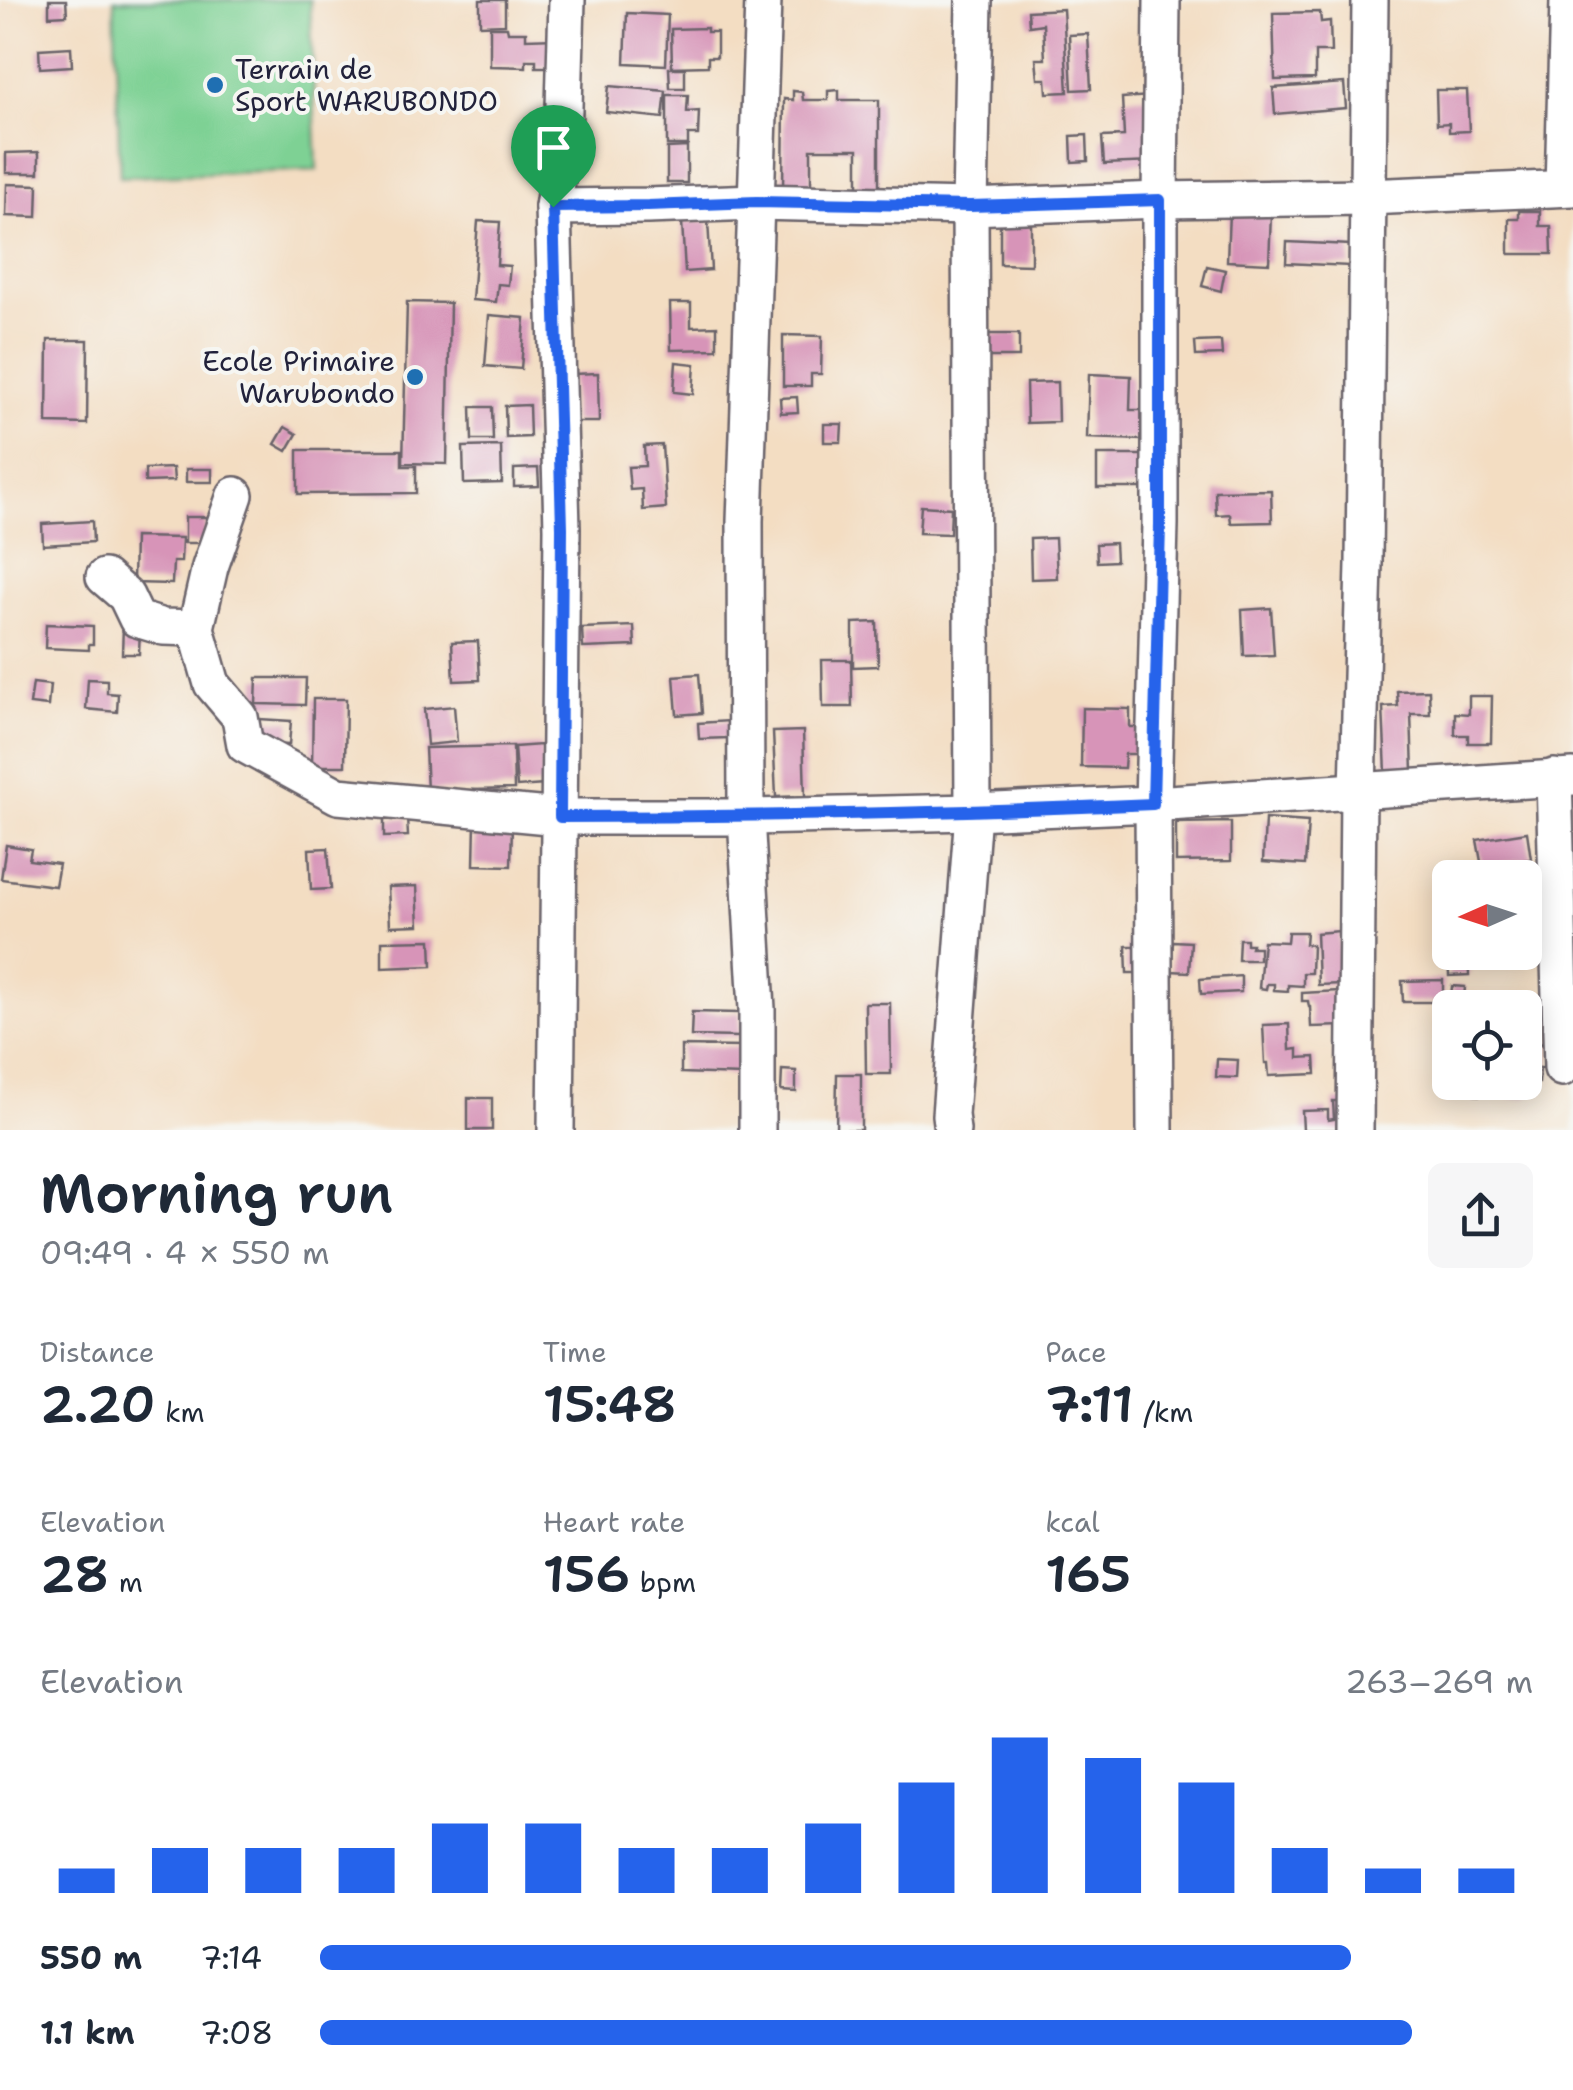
<!DOCTYPE html>
<meta charset="utf-8">
<style>
:root{--surface:#fff;--page:#f6f6f7;--text:#1f2937;--muted:#747a83;--accent:#2563eb}
body{margin:0;font-family:"Shantell Sans",sans-serif;background:var(--page);color:var(--text);height:100vh;display:flex;flex-direction:column;font-size:38px;white-space:nowrap}
*{box-sizing:border-box;margin:0}
p{font-size:32px;color:var(--muted)}
.icon{flex:none;width:55px;height:55px;fill:none;stroke:currentColor;stroke-width:2;stroke-linecap:round;stroke-linejoin:round}
.map{position:relative;height:1130px;overflow:hidden}
.panel{display:flex;flex-direction:column;background:var(--surface);flex:1}
.panel>*{flex:none}
.needle{width:65px;rotate:267deg}
.controls{position:absolute;left:1432px;top:860px;display:grid;gap:20px}
.controls a{display:grid;place-items:center;width:110px;height:110px;border-radius:15px;background:var(--surface);box-shadow:0 5px 25px #0003;font-size:50px}
.pin{position:absolute;display:grid;place-items:center;width:85px;height:85px;color:#fff;margin:-102px -42px;border-radius:50% 50% 50% 0;rotate:-45deg;box-shadow:0 0 10px #0007}
.pin .icon{rotate:45deg}
.round{display:grid;place-items:center;flex:none;width:105px;height:105px;border-radius:15px;background:var(--page)}
.headline{display:flex;align-items:center;justify-content:space-between;height:170px;padding:0 40px}
h1{font-size:55px;font-weight:600;line-height:75px}
.metrics{display:grid;grid-template-columns:repeat(3,1fr);gap:15px;height:170px;padding:10px 40px}
.metrics div{display:grid;align-content:center}
.metrics b{font-size:50px;font-weight:600}
.metrics small{font-size:28px;font-weight:400}
.metrics p{font-size:28px}
.chart{height:280px;padding:20px 40px}
.chart p{display:flex;justify-content:space-between}
.chart svg{width:100%;height:180px;margin-top:10px;stroke:var(--accent);stroke-width:6}
ul{padding:0 40px;list-style:none;font-size:32px}
li{display:grid;grid-template-columns:160px 120px 1fr;align-items:center;height:75px}
li i{height:25px;border-radius:12px;background:var(--accent)}
.map>svg:first-child{display:block}
</style>
<div class="map">
<svg width="1573" height="1130" viewBox="0 0 1573 1130">
<rect width="100%" height="100%" fill="#f6f6f2"/>
<filter id="ink" filterUnits="userSpaceOnUse"><feTurbulence type="fractalNoise" baseFrequency=".01" numOctaves="2"/><feDisplacementMap in="SourceGraphic" scale="20" xChannelSelector="R" yChannelSelector="G"/><feConvolveMatrix kernelMatrix="1 2 1 2 8 2 1 2 1" color-interpolation-filters="sRGB"/></filter>
<filter id="wash" filterUnits="userSpaceOnUse"><feTurbulence type="fractalNoise" baseFrequency=".0048" numOctaves="4" result="noise"/><feDisplacementMap in="SourceGraphic" scale="40" xChannelSelector="R" yChannelSelector="G"/><feGaussianBlur stdDeviation="2.25" result="paint"/><feColorMatrix in="noise" values="0 0 0 0 0 0 0 0 0 0 0 0 0 0 0 0 0 1.4 0 .05"/><feComposite in="paint" operator="in"/></filter>
<g filter="url(#wash)">
<rect width="100%" height="100%" fill="#f3ddc2"/>
<path fill="#7ed194" stroke="#507a68" stroke-width="2.5" d="M 114,0 L 310,0 L 317,170 L 120,177 Z"/>
<g id="blocks">
<g fill="#d794b8">
<path d="M 49,0 L 66,0 L 67,15 L 49,16 Z"/>
<path d="M 480,0 L 505,0 L 505,24 L 480,25 Z"/>
<path d="M 1063,9 L 1068,92 L 1047,93 L 1046,79 L 1038,79 L 1036,59 L 1045,59 L 1043,24 L 1029,26 L 1028,11 Z"/>
<path d="M 1320,12 L 1321,22 L 1330,21 L 1331,52 L 1315,52 L 1315,79 L 1275,80 L 1273,13 Z"/>
<path d="M 627,13 L 668,15 L 666,65 L 625,63 Z"/>
<path d="M 490,27 L 507,27 L 508,32 L 526,32 L 526,39 L 556,38 L 557,67 L 536,67 L 536,60 L 526,60 L 526,67 L 490,66 Z"/>
<path d="M 707,28 L 707,32 L 717,32 L 717,57 L 708,57 L 708,66 L 672,67 L 671,29 Z"/>
<path d="M 1088,34 L 1091,89 L 1072,90 L 1069,35 Z"/>
<path d="M 71,47 L 72,66 L 40,68 L 39,49 Z"/>
<path d="M 669,68 L 685,68 L 685,88 L 670,88 Z"/>
<path d="M 1344,83 L 1346,108 L 1275,114 L 1273,88 Z"/>
<path d="M 609,86 L 666,91 L 663,118 L 606,112 Z"/>
<path d="M 839,90 L 839,100 L 879,100 L 879,190 L 858,190 L 858,149 L 811,149 L 811,190 L 783,190 L 784,99 L 793,100 L 793,91 L 802,92 L 803,100 L 828,100 L 828,91 Z"/>
<path d="M 1436,90 L 1467,90 L 1469,131 L 1449,132 L 1449,123 L 1437,124 Z"/>
<path d="M 667,95 L 688,95 L 687,112 L 699,111 L 698,135 L 688,135 L 688,145 L 667,145 Z"/>
<path d="M 1150,96 L 1153,162 L 1104,164 L 1102,137 L 1124,136 L 1122,98 Z"/>
<path d="M 1087,135 L 1088,161 L 1072,162 L 1071,136 Z"/>
<path d="M 687,147 L 687,183 L 667,183 L 667,148 Z"/>
<path d="M 39,152 L 39,173 L 6,173 L 6,153 Z"/>
<path d="M 7,184 L 38,185 L 37,217 L 6,216 Z"/>
<path d="M 1000,211 L 1031,211 L 1031,265 L 1000,264 Z"/>
<path d="M 1519,211 L 1540,211 L 1540,226 L 1551,226 L 1552,254 L 1509,254 L 1509,219 L 1519,219 Z"/>
<path d="M 1229,212 L 1271,214 L 1269,263 L 1227,261 Z"/>
<path d="M 478,221 L 500,222 L 497,265 L 510,266 L 508,285 L 498,284 L 496,302 L 472,300 Z"/>
<path d="M 708,221 L 711,270 L 685,272 L 682,222 Z"/>
<path d="M 1287,242 L 1351,245 L 1350,266 L 1286,263 Z"/>
<path d="M 1207,266 L 1225,270 L 1221,291 L 1202,286 Z"/>
<path d="M 407,302 L 450,303 L 447,464 L 403,463 Z"/>
<path d="M 670,303 L 691,303 L 691,327 L 717,326 L 717,349 L 671,350 Z"/>
<path d="M 489,315 L 525,318 L 521,369 L 485,366 Z"/>
<rect x="983" y="334" width="36" height="23"/>
<path d="M 783,335 L 822,336 L 821,374 L 811,374 L 811,386 L 783,386 Z"/>
<path d="M 48,340 L 88,340 L 87,424 L 47,423 Z"/>
<path d="M 1221,341 L 1222,355 L 1196,356 L 1195,342 Z"/>
<path d="M 676,362 L 695,364 L 693,394 L 674,392 Z"/>
<path d="M 598,373 L 599,422 L 573,422 L 572,374 Z"/>
<path d="M 1089,374 L 1131,376 L 1130,410 L 1143,410 L 1142,440 L 1087,438 Z"/>
<path d="M 1057,382 L 1058,422 L 1027,423 L 1026,383 Z"/>
<path d="M 797,397 L 798,412 L 781,413 L 780,398 Z"/>
<path d="M 529,405 L 530,437 L 506,438 L 505,406 Z"/>
<path d="M 471,407 L 492,407 L 493,440 L 472,440 Z"/>
<path d="M 824,424 L 842,424 L 841,442 L 824,442 Z"/>
<path d="M 285,427 L 297,434 L 287,451 L 275,444 Z"/>
<path d="M 662,445 L 666,508 L 643,510 L 642,489 L 630,490 L 628,467 L 645,466 L 644,446 Z"/>
<path d="M 501,446 L 502,483 L 464,484 L 463,447 Z"/>
<path d="M 298,450 L 402,450 L 402,466 L 416,466 L 416,493 L 298,494 Z"/>
<path d="M 1097,455 L 1147,455 L 1146,488 L 1097,488 Z"/>
<path d="M 173,468 L 174,481 L 145,482 L 145,469 Z"/>
<path d="M 538,468 L 539,486 L 514,487 L 514,469 Z"/>
<rect x="186" y="469" width="26" height="13"/>
<path d="M 1271,490 L 1272,522 L 1231,523 L 1230,514 L 1216,515 L 1215,491 Z"/>
<path d="M 921,506 L 951,508 L 950,534 L 919,533 Z"/>
<rect x="185" y="517" width="21" height="26"/>
<path d="M 92,521 L 93,542 L 43,545 L 42,524 Z"/>
<path d="M 134,537 L 182,538 L 181,562 L 173,562 L 172,584 L 133,583 Z"/>
<path d="M 1055,538 L 1057,578 L 1031,579 L 1030,539 Z"/>
<path d="M 1115,543 L 1116,561 L 1097,562 L 1096,544 Z"/>
<path d="M 1271,608 L 1274,655 L 1244,656 L 1242,610 Z"/>
<path d="M 877,622 L 878,666 L 853,667 L 853,623 Z"/>
<path d="M 46,624 L 93,626 L 93,644 L 89,644 L 89,650 L 45,648 Z"/>
<path d="M 123,625 L 140,626 L 139,654 L 122,654 Z"/>
<path d="M 634,626 L 635,646 L 583,648 L 582,628 Z"/>
<path d="M 478,641 L 480,680 L 454,681 L 452,642 Z"/>
<path d="M 822,660 L 851,660 L 852,707 L 823,707 Z"/>
<path d="M 699,674 L 702,713 L 677,715 L 674,676 Z"/>
<path d="M 257,678 L 306,678 L 305,705 L 256,704 Z"/>
<path d="M 88,679 L 107,680 L 107,693 L 118,694 L 117,712 L 86,709 Z"/>
<path d="M 33,683 L 50,685 L 48,706 L 30,704 Z"/>
<path d="M 1429,690 L 1430,714 L 1411,714 L 1413,772 L 1386,773 L 1383,707 L 1398,706 L 1397,691 Z"/>
<path d="M 1469,696 L 1492,696 L 1491,743 L 1468,743 L 1468,735 L 1455,735 L 1455,713 L 1469,714 Z"/>
<path d="M 313,699 L 346,699 L 345,766 L 312,766 Z"/>
<path d="M 454,706 L 457,742 L 427,745 L 424,709 Z"/>
<path d="M 1082,708 L 1130,709 L 1130,727 L 1140,727 L 1139,754 L 1125,754 L 1124,768 L 1081,767 Z"/>
<path d="M 259,719 L 291,721 L 289,745 L 258,743 Z"/>
<path d="M 729,721 L 729,738 L 699,739 L 698,723 Z"/>
<path d="M 803,731 L 805,796 L 776,797 L 773,732 Z"/>
<path d="M 541,745 L 544,785 L 517,787 L 514,747 Z"/>
<path d="M 513,746 L 514,789 L 427,791 L 425,748 Z"/>
<path d="M 407,818 L 408,836 L 384,837 L 384,820 Z"/>
<path d="M 1265,819 L 1308,822 L 1305,865 L 1263,862 Z"/>
<path d="M 475,821 L 512,822 L 511,866 L 474,865 Z"/>
<path d="M 1231,822 L 1231,861 L 1176,862 L 1176,823 Z"/>
<path d="M 1527,832 L 1531,859 L 1482,867 L 1477,840 Z"/>
<path d="M 6,845 L 31,849 L 29,860 L 59,864 L 55,886 L 1,879 Z"/>
<path d="M 328,848 L 331,889 L 311,890 L 309,849 Z"/>
<path d="M 417,886 L 419,925 L 390,926 L 388,887 Z"/>
<path d="M 1339,931 L 1341,984 L 1318,985 L 1316,933 Z"/>
<path d="M 1288,932 L 1306,932 L 1305,944 L 1312,945 L 1311,973 L 1303,973 L 1303,986 L 1288,985 L 1288,991 L 1274,990 L 1274,984 L 1267,984 L 1266,989 L 1259,988 L 1263,941 L 1287,942 Z"/>
<path d="M 1239,939 L 1246,939 L 1246,944 L 1252,944 L 1251,947 L 1259,947 L 1259,960 L 1238,960 Z"/>
<path d="M 431,940 L 432,966 L 382,968 L 382,941 Z"/>
<path d="M 1173,941 L 1191,942 L 1189,972 L 1171,971 Z"/>
<path d="M 1126,946 L 1144,946 L 1145,973 L 1127,973 Z"/>
<path d="M 1448,952 L 1468,952 L 1469,975 L 1449,976 Z"/>
<path d="M 1241,976 L 1241,992 L 1201,994 L 1200,979 Z"/>
<path d="M 1443,980 L 1443,1002 L 1403,1002 L 1402,981 Z"/>
<path d="M 1452,986 L 1465,987 L 1463,1008 L 1450,1008 Z"/>
<path d="M 1339,991 L 1344,1026 L 1311,1027 L 1310,1007 L 1309,1007 L 1308,1001 L 1302,1001 L 1302,993 Z"/>
<path d="M 865,1003 L 890,1003 L 891,1074 L 866,1074 Z"/>
<path d="M 692,1012 L 740,1013 L 739,1037 L 691,1036 Z"/>
<path d="M 1289,1024 L 1290,1050 L 1298,1049 L 1298,1058 L 1315,1057 L 1316,1074 L 1269,1076 L 1268,1063 L 1265,1063 L 1263,1025 Z"/>
<path d="M 1525,1037 L 1530,1037 L 1530,1043 L 1550,1044 L 1548,1069 L 1540,1068 L 1539,1083 L 1525,1082 Z"/>
<path d="M 681,1046 L 743,1047 L 743,1075 L 681,1073 Z"/>
<path d="M 1217,1059 L 1238,1060 L 1237,1078 L 1216,1077 Z"/>
<path d="M 782,1070 L 796,1071 L 796,1092 L 781,1091 Z"/>
<path d="M 837,1074 L 861,1074 L 861,1130 L 836,1130 Z"/>
<path d="M 1476,1082 L 1527,1082 L 1526,1098 L 1475,1095 Z"/>
<rect x="468" y="1098" width="24" height="32"/>
<path d="M 1333,1101 L 1349,1101 L 1346,1130 L 1303,1130 L 1302,1111 L 1328,1110 L 1328,1120 L 1334,1119 Z"/>
</g>
</g>
</g>
<g filter="url(#ink)">
<use href="#blocks" fill-opacity="0" stroke="#6b636a" stroke-width="2.5"/>
<g fill="none" stroke-linecap="round" stroke-linejoin="round">
<defs>
<g id="minor">
<path d="M 1563,188 L 1568,0"/>
<path d="M 553,207 L 647,206 L 756,202 L 970,207 L 1160,200 L 1367,197 L 1573,188"/>
<path d="M 235,495 L 210,567 L 196,628 L 212,684 L 240,717 L 245,745 L 338,796 L 559,817 L 746,817 L 973,812 L 1153,804 L 1573,777"/>
<path d="M 104,577 L 126,596 L 137,619 L 163,627 L 196,628"/>
<path d="M 1554,777 L 1562,1068"/>
<path d="M 556,1130 L 562,528 L 553,207 L 563,143 L 567,0"/>
<path d="M 757,1130 L 757,1009 L 746,817 L 745,521 L 763,0"/>
<path d="M 952,1130 L 950,1115 L 973,812 L 970,207 L 974,0"/>
<path d="M 1155,1130 L 1153,804 L 1160,524 L 1160,200 L 1162,0"/>
<path d="M 1355,1130 L 1358,791 L 1364,563 L 1370,0"/>
</g>
</defs>
<use href="#minor" stroke="#6b636a" stroke-width="40"/>
<use href="#minor" stroke="#fff" stroke-width="35"/>
</g>
</g>
<g fill="none" stroke-linecap="round" stroke-linejoin="round" filter="url(#ink)">
<defs>
<path id="route" d="M 1160,200 L 1160,524 L 1153,804 C 955,813 758,817 560,817 L 562,528 L 553,207 L 648,206 L 756,202 L 970,206 Z"/>
</defs>
<use href="#route" stroke="#fff" stroke-width="20"/>
<use href="#route" stroke="#2563eb" stroke-width="12"/>
</g>
<g fill="#1f6fb2" stroke="#f6f6f2" stroke-width="4">
<circle cx="215" cy="85" r="10"/>
<circle cx="415" cy="377" r="10"/>
</g>
<g text-anchor="middle" dominant-baseline="central" stroke-width="8" stroke-linejoin="round" paint-order="stroke">
<g font-size="28" fill="#22223b" stroke="#f6f6f2" text-anchor="start">
<text x="235" y="69">Terrain de<tspan x="235" dy="32">Sport WARUBONDO</tspan></text>
<text x="395" y="361" text-anchor="end">Ecole Primaire<tspan x="395" dy="32">Warubondo</tspan></text>
</g>
</g>
</svg>
<div class="controls">
<a><svg class="needle" viewBox="-14 -14 28 28"><path d="M0-13l5 13h-10z" fill="#e53935"/><path d="M0 13l5-13h-10z" fill="#747a83"/></svg></a>
<a><svg class="icon" aria-label="locate" viewBox="0 0 24 24"><circle cx="12" cy="12" r="6"/><path d="M12 2v4M12 18v4M2 12h4M18 12h4"/></svg></a>
</div>
<div class="pin" style="left:553px;top:207px;background:#1e9e55"><svg class="icon" aria-label="arrive" viewBox="0 0 24 24"><path d="M6 21V4h12l-3 4 3 4H6"/></svg></div>
</div>
<section class="panel">
<div class="headline"><div><h1>Morning run</h1><p>09:49 · 4 × 550 m</p></div><a class="round"><svg class="icon" aria-label="share" viewBox="0 0 24 24"><path d="M12 15V3M7 8l5-5 5 5M5 13v7h14v-7"/></svg></a></div>
<div class="metrics">
<div><p>Distance</p><b>2.20<small> km</small></b></div>
<div><p>Time</p><b>15:48</b></div>
<div><p>Pace</p><b>7:11<small> /km</small></b></div>
</div>
<div class="metrics">
<div><p>Elevation</p><b>28<small> m</small></b></div>
<div><p>Heart rate</p><b>156<small> bpm</small></b></div>
<div><p>kcal</p><b>165</b></div>
</div>
<div class="chart"><p><span>Elevation</span>263–269 m</p>
<svg viewBox="0 0 160 44" preserveAspectRatio="none"><path d="M5 44V38M15 44V33M25 44V33M35 44V33M45 44V27M55 44V27M65 44V33M75 44V33M85 44V27M95 44V17M105 44V6M115 44V11M125 44V17M135 44V33M145 44V38M155 44V38"/></svg>
</div>
<ul>
<li><b>550 m</b>7:14<i style="width:85%"></i></li>
<li><b>1.1 km</b>7:08<i style="width:90%"></i></li>
</ul>
</section>
